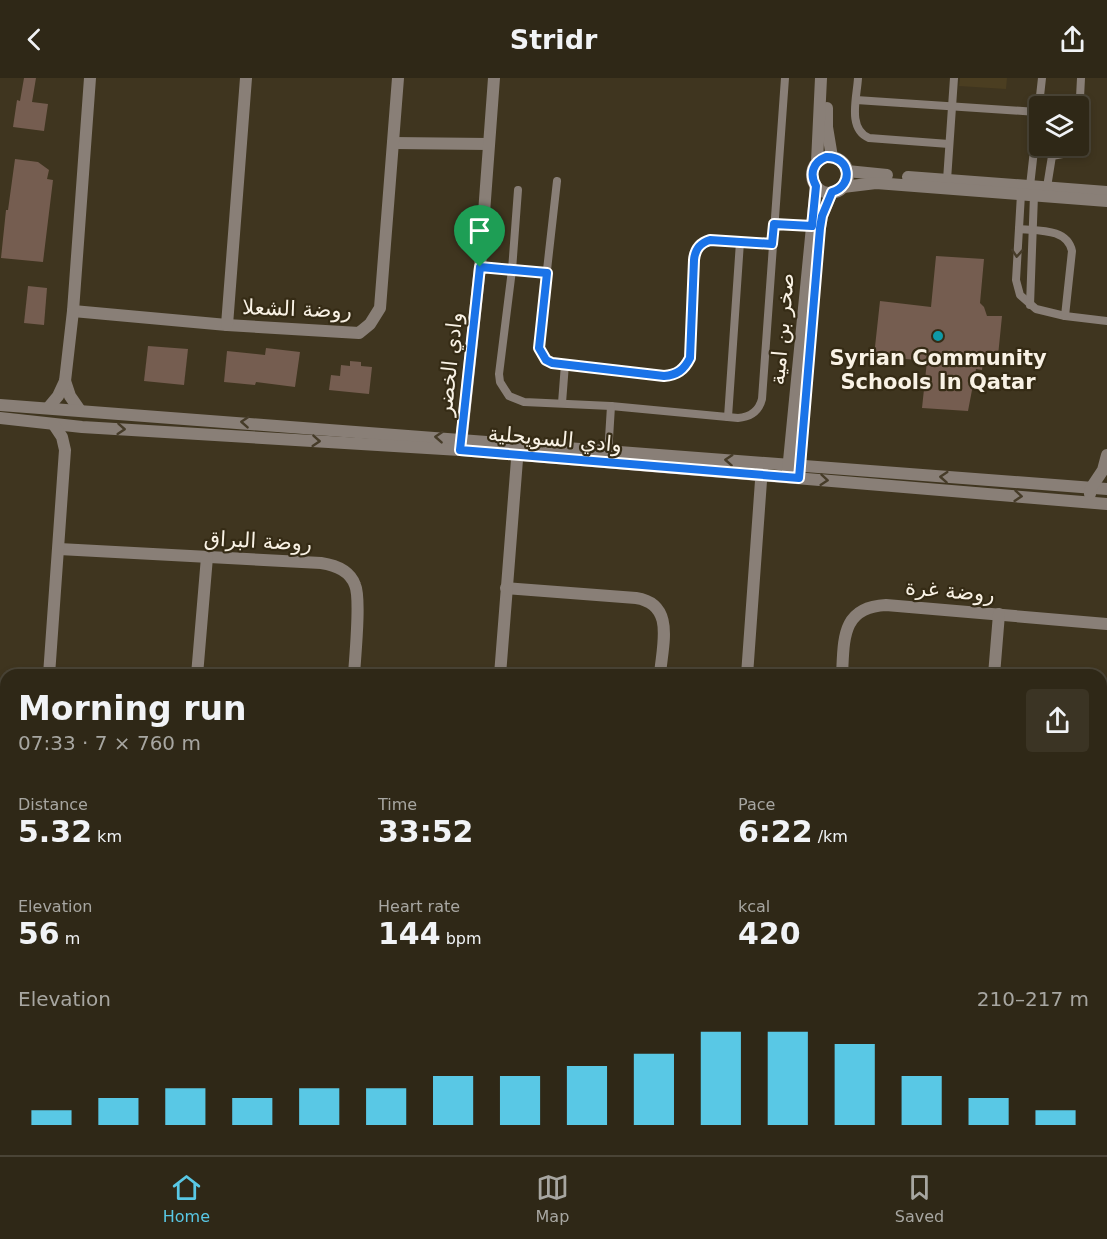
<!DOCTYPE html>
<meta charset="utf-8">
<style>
:root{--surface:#2f2817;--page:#3b3424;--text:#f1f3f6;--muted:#a7a6a1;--line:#4a4436;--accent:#59c8e5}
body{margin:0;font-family:"DejaVu Sans","Noto Sans Arabic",sans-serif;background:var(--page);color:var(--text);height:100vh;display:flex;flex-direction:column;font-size:22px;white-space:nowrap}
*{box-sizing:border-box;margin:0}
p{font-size:20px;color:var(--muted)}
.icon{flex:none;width:33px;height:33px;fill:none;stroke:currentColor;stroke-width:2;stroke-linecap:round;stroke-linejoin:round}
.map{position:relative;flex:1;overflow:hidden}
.sheet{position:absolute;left:0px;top:591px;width:1107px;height:486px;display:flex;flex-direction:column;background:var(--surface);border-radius:18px 18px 0 0;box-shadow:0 3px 9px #0003,0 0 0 2px var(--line)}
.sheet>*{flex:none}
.tools{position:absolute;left:1029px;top:18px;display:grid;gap:12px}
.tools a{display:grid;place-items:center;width:60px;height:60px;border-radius:6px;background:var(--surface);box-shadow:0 3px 9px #0003,0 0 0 2px var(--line);font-size:30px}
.pin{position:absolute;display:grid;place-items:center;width:51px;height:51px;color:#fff;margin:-62px -26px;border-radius:50% 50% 50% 0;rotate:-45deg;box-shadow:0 0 6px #0007}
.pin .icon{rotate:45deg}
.round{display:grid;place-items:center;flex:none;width:63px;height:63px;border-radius:6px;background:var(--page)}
.overview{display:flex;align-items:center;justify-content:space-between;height:102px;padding:0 18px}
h1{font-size:33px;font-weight:700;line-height:45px}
.metrics{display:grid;grid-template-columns:repeat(3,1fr);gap:9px;height:102px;padding:6px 18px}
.metrics div{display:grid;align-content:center}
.metrics b{font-size:30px;font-weight:700}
.metrics small{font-size:16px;font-weight:400}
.metrics p{font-size:16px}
.chart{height:168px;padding:12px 18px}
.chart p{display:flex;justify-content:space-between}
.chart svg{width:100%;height:108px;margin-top:6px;stroke:var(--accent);stroke-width:6}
header{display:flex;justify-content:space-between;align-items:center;height:78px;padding:0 18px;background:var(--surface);font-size:27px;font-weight:700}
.dock{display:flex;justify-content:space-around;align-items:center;height:84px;border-top:2px solid var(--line);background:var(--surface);font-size:16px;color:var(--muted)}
.dock a{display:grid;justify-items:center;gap:3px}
.dock .current{color:var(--accent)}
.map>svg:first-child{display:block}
</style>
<header><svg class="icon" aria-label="back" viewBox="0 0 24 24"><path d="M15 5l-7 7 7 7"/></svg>Stridr<svg class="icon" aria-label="share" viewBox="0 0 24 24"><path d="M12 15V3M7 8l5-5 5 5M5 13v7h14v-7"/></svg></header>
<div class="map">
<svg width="1107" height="1077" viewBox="0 0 1107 1077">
<rect width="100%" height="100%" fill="#3f351f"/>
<path fill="#4b3e21" d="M 960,0 L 1007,0 L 1006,11 L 959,8 Z"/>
<g fill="#755d50">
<path d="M 24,0 L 36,0 L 32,24 L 48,26 L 44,53 L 13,49 L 17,22 L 20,23 Z"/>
<path d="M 15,81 L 38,84 L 49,92 L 47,101 L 53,102 L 43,184 L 1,180 L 6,132 L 8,132 Z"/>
<path d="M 936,178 L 984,181 L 980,225 L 984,229 L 987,238 L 1002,238 L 998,278 L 984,277 L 982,292 L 976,291 L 968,333 L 922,330 L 927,283 L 874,278 L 880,223 L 931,229 Z"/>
<path d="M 28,208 L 47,210 L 44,247 L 24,245 Z"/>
<path d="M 148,268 L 188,271 L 184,307 L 144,303 Z"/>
<path d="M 266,270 L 300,274 L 295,309 L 256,304 L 255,307 L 224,304 L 227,273 L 265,277 Z"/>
<path d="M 350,283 L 361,284 L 361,288 L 372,289 L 369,316 L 329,312 L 331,297 L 340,298 L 341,287 L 350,288 Z"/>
</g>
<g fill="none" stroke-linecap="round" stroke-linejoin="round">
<path stroke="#8d8472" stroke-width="2" stroke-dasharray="4.5 4.5" stroke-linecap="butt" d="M 1101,1004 L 1107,1004"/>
<g stroke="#897f77" stroke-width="8">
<path d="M 858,0 C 857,19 847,51 869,60 L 949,66"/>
<path d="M 856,22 L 1037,34"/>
<path d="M 1078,59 L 1081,0"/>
<path d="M 947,102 L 954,0"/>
<path d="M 557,103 L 539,263 L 541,277 L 552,285 L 664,298 L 680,294 L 690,280 L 694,182 C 696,171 700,165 710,162 L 772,166"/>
<path d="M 1030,108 L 1042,0"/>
<path d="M 1047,109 L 1052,78 L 1068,75 L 1076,68"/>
<path d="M 518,112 L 512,192 L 499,296 L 500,304 L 509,318 L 524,324 L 611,328 L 738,340 C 751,339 759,333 762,321 L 785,0"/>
<path d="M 1021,116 L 1016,202 L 1020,217 L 1036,231 L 1065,238 L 1107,243"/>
<path d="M 774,146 L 812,148"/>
<path d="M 1019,151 C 1038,153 1067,150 1072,173 L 1065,238"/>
<path d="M 480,189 L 547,195"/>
<path d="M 1030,227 L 1034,117"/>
<path d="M 562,325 L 565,286"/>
<path d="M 728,339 L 740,164"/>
<path d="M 608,377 L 611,328"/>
</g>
<g stroke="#897f77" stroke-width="12">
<path d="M 827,30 L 827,49 L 832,79"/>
<path d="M 393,65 L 489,66"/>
<circle cx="830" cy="97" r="18"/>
<path d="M 817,84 L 821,0"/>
<path d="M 847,93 L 887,97"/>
<path d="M 908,99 L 1107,114"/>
<path d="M 843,109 L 876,105 L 1107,123"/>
<path d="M 73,233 L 227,247 L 359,255 L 370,246 L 380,230 L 398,0"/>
<path d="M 227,247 L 246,0"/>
<path d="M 65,303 L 70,318 L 79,331"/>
<path d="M 0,327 L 1107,411"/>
<path d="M 48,330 L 58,318 L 65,303 L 73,233 L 90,0"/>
<path d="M 0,340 L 82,349 L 460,372 L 1107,426"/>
<path d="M 461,366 L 480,189 L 494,0"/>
<path d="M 788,393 L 816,108"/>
<path d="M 799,395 L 818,161 L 822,138 L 832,114"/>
<path d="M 1090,416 L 1091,410 L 1103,392 L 1107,377"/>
<path d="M 59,471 L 321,485 C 335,487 350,493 355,507 C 361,520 355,579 354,597"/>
<path d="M 506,510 L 636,520 C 676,526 662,568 660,597"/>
<path d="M 49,597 L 65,372 L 62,359 L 54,347"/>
<path d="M 197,597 L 207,479"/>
<path d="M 500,597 L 518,369"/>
<path d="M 747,597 L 762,389"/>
<path d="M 842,597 C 844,562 841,529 886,527 L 1107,546"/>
<path d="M 994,597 L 999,536"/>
<path d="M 0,898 L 6,899"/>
<path d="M 0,925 L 6,925"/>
<path d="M 1101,925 L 1107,926"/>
<path d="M 1101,984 L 1107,986"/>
<path d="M 539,1071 L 621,1077"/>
<path d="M 69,1077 L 70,1071"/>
<path d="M 89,1077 L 90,1071"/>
<path d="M 212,1077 L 214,1071"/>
<path d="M 399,1077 L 400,1071"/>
<path d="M 815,1077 L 816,1071"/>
<path d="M 934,1077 L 935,1071"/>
</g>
<g stroke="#b7a79b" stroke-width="12">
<path d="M 0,840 L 6,842"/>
<path d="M 0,859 L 6,860"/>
<path d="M 0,878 L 6,879"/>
<path d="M 1101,941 L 1107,942"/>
<path d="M 1101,967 L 1107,968"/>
</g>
</g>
<defs><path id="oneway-chevron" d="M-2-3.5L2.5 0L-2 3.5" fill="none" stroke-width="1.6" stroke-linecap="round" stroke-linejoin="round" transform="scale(1.5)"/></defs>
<g stroke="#463c29">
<use href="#oneway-chevron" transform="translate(1017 175) rotate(94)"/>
<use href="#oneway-chevron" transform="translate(245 344) rotate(-176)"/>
<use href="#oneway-chevron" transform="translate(121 351) rotate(4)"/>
<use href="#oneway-chevron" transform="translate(439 359) rotate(-176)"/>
<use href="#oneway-chevron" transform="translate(316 363) rotate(4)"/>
<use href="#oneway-chevron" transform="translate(729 382) rotate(-176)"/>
<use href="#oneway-chevron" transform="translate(944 399) rotate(-176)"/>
<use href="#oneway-chevron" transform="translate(824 402) rotate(5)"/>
<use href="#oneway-chevron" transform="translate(1018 418) rotate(5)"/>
</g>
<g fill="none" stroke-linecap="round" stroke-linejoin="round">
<defs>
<path id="route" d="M 826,79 C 851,78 854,108 832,114 L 822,138 L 820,150 L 799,400 L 460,372 L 480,189 L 547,195 L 539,270 L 546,282 L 552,285 L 664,298 C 677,297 684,292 690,280 L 694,182 C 695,171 700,165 710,162 L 772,166 L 774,146 L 812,148 L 816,108 C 809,96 813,84 826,79 Z"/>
</defs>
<use href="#route" stroke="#fff" stroke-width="12"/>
<use href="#route" stroke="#1a73e8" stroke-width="8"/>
</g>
<circle fill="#0f9aa8" stroke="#352b15" stroke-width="2" cx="938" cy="258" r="6"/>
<g text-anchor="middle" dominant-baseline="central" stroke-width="4.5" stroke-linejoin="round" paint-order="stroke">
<g font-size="21" fill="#f9f2e5" stroke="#352b15">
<text transform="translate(297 231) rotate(2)">روضة الشعلا</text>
<text transform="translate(782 251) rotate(-85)">صخر بن امية</text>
<text transform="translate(450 286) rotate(-84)">وادي الخضر</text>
<text transform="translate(555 361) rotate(5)">وادي السويحلية</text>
<text transform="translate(258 463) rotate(3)">روضة البراق</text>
<text transform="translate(950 513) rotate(5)">روضة غرة</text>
</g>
<g font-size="21" font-weight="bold" fill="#f9f2e5" stroke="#352b15">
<text x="938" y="280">Syrian Community<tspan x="938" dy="24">Schools In Qatar</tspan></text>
</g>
</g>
</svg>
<div class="tools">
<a><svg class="icon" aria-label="layers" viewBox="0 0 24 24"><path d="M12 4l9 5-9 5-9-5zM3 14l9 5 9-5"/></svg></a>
</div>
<div class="pin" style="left:480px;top:189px;background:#1e9e55"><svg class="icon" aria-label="arrive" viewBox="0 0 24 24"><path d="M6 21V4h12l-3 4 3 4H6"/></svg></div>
<section class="sheet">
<div class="overview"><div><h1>Morning run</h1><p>07:33 · 7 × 760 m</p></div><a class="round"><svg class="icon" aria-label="share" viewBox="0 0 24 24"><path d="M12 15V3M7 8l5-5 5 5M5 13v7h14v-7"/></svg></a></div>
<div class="metrics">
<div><p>Distance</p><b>5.32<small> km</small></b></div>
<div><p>Time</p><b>33:52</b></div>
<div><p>Pace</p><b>6:22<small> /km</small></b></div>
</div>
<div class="metrics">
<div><p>Elevation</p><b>56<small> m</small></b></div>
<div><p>Heart rate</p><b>144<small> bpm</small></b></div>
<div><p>kcal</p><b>420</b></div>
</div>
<div class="chart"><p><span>Elevation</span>210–217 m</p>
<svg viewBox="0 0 160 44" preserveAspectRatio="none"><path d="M5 44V38M15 44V33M25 44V29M35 44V33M45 44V29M55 44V29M65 44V24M75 44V24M85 44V20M95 44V15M105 44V6M115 44V6M125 44V11M135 44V24M145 44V33M155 44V38"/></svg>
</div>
</section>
</div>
<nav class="dock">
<a class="current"><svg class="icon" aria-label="home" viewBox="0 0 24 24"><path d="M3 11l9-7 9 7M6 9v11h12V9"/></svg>Home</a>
<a><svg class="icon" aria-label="map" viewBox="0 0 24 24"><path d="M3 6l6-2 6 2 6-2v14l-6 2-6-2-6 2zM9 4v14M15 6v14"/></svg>Map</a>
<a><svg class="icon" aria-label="saved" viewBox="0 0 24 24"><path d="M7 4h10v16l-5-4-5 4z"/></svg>Saved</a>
</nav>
